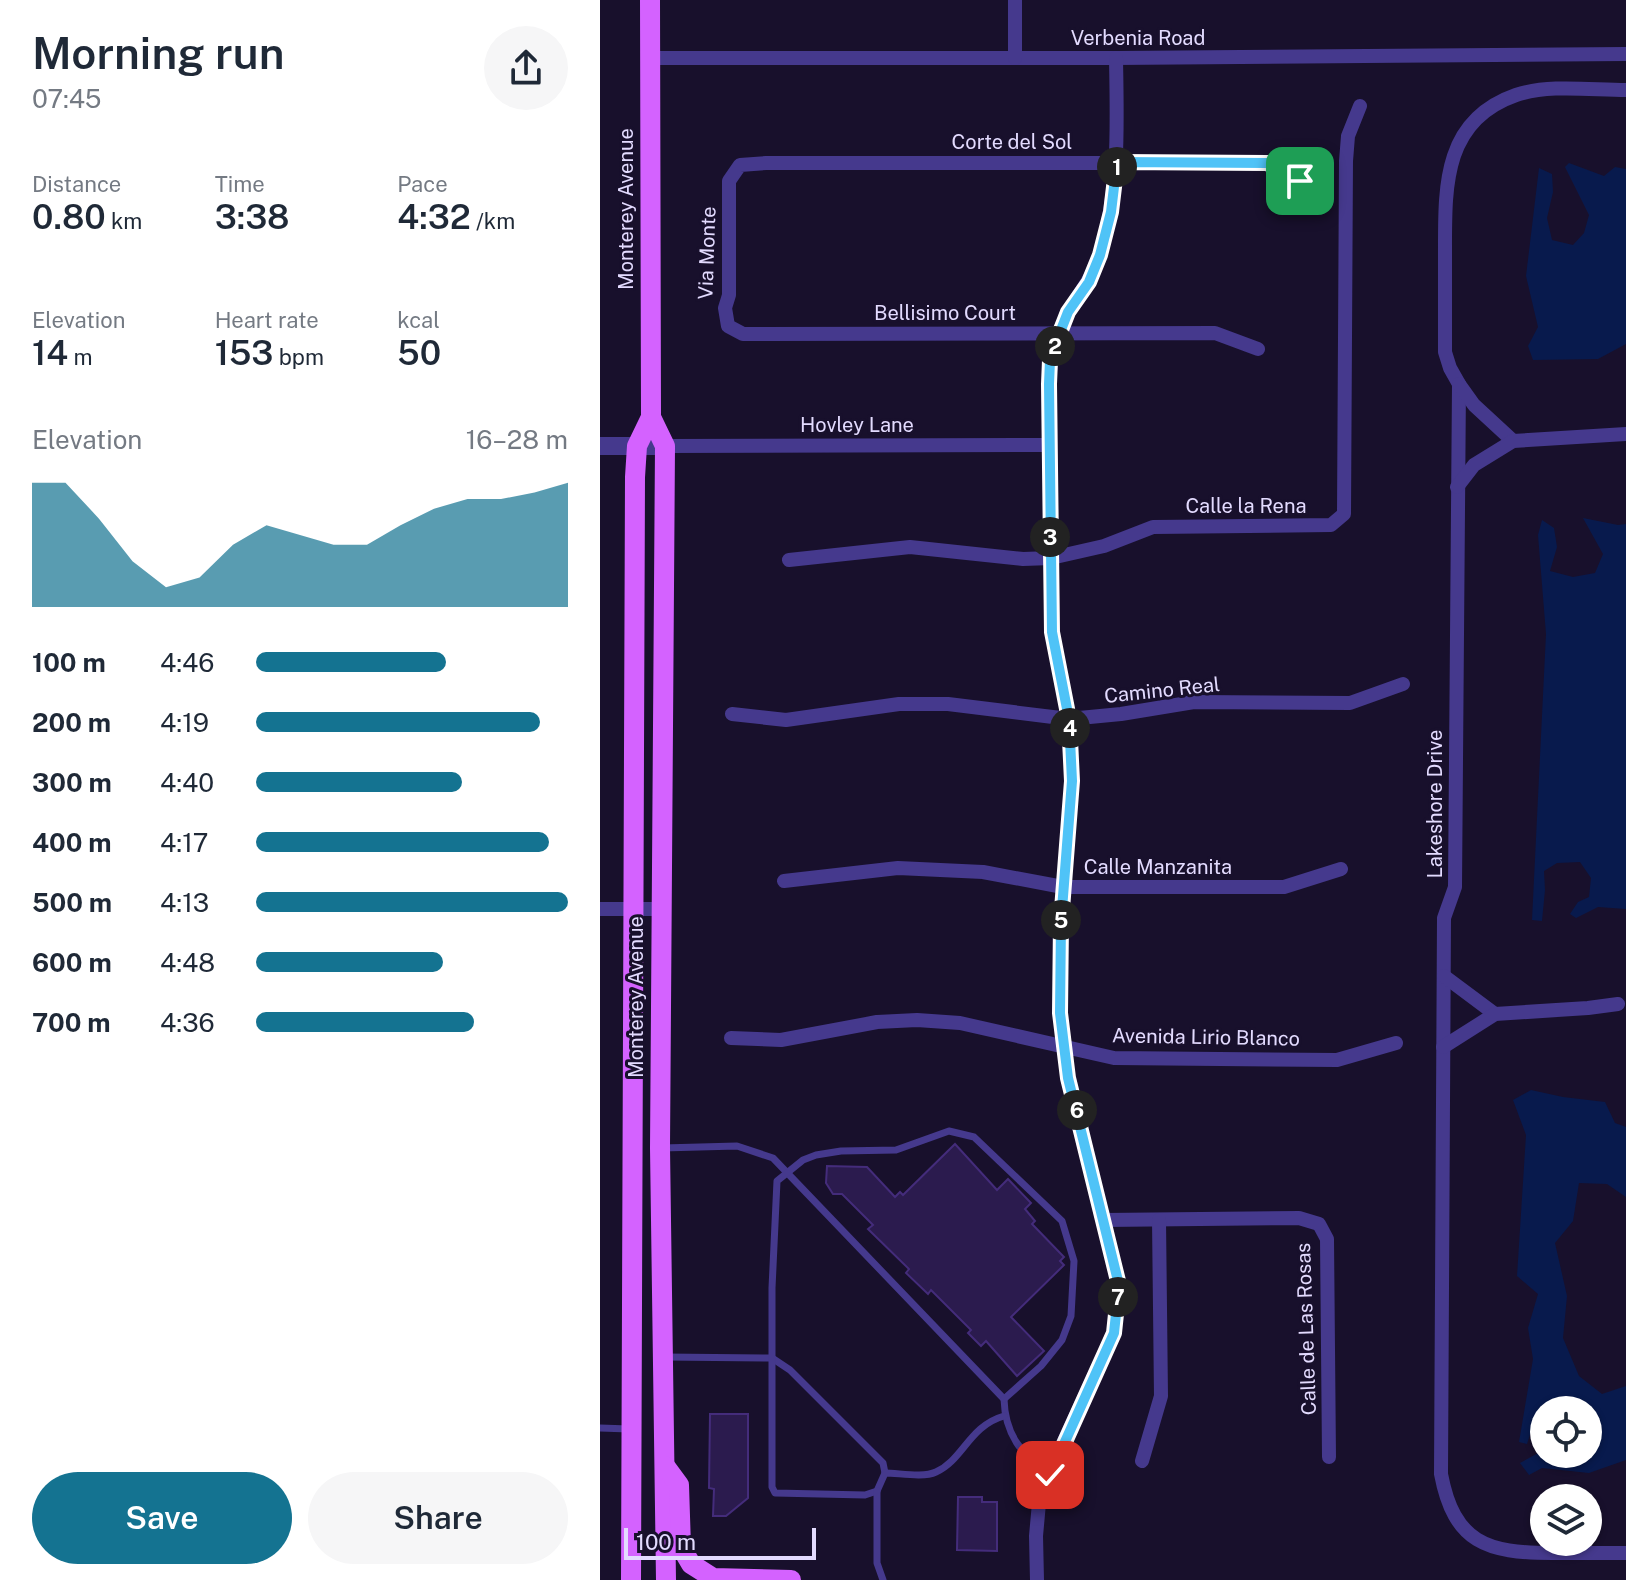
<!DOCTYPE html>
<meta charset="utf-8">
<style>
:root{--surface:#fff;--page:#f6f6f7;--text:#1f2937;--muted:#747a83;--accent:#147391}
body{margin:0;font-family:"Public Sans",sans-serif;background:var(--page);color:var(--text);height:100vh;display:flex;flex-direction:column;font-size:30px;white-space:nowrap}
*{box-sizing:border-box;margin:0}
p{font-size:26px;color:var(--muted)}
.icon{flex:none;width:44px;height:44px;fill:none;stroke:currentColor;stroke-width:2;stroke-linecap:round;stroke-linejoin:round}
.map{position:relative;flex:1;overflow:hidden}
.sheet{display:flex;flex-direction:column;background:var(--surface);width:600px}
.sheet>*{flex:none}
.fabs{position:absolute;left:930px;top:1396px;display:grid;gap:16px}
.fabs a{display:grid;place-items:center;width:72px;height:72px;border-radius:50%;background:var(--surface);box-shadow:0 2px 6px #0004;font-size:40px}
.scale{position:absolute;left:24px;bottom:20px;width:192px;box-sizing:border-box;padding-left:8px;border:4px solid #e3dbff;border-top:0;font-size:22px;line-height:28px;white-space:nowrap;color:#e3dbff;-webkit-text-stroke:6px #18102c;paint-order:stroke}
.pin{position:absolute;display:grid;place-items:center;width:68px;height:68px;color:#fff;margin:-34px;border-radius:16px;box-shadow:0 4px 12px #0006}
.km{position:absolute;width:40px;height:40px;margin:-20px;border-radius:50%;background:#222;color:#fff;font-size:22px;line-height:40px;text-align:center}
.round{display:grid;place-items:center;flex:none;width:84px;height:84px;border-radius:42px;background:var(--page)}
.headline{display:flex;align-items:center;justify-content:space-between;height:136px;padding:0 32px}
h1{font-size:44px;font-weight:600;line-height:60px}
.stats{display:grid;grid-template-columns:repeat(3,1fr);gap:12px;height:136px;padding:8px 32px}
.stats div{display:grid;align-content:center}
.stats b{font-size:34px;font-weight:600}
.stats small{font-size:22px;font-weight:400}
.stats p{font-size:22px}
.chart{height:224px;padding:16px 32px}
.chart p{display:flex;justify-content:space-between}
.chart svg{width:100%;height:144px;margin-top:8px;fill:var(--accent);opacity:.7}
.primary-button{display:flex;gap:16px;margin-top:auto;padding:16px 32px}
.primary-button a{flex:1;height:92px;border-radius:48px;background:var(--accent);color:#fff;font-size:32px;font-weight:600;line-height:92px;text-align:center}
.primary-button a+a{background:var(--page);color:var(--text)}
ul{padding:0 32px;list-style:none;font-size:26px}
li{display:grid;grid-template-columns:128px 96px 1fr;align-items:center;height:60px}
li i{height:20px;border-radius:10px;background:var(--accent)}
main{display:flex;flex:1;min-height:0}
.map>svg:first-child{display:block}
</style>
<main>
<section class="sheet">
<div class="headline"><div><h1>Morning run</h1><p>07:45</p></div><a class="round"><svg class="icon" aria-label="share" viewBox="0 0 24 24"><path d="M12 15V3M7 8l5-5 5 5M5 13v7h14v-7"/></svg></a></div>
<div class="stats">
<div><p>Distance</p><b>0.80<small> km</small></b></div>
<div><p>Time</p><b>3:38</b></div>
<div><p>Pace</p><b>4:32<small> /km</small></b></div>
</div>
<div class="stats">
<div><p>Elevation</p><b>14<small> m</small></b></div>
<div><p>Heart rate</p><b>153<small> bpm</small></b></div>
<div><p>kcal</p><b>50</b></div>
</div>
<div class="chart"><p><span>Elevation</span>16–28 m</p>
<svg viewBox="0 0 160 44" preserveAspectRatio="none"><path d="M0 44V6L10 6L20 17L30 30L40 38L50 35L60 25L70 19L80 22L90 25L100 25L110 19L120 14L130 11L140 11L150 9L160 6V44z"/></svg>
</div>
<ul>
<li><b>100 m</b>4:46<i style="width:61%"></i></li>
<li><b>200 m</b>4:19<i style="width:91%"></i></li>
<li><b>300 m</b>4:40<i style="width:66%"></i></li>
<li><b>400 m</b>4:17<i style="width:94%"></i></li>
<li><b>500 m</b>4:13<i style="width:100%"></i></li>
<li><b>600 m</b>4:48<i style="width:60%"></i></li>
<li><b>700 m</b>4:36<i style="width:70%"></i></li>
</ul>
<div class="primary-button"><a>Save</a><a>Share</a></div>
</section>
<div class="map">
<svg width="1026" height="1580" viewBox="0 0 1026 1580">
<rect width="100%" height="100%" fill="#18102c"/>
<g fill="#081a4d">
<path d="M 969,163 L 1004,176 L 1015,167 L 1026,169 L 1026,344 L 998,359 L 933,360 L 928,346 L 938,327 L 926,276 L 939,168 L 952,174 L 953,192 L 947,218 L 952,240 L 973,245 L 984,233 L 989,215 L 965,167 Z"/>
<path d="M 983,518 L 1018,525 L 1026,524 L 1026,909 L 998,907 L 976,918 L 970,914 L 978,902 L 989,897 L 991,878 L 980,862 L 957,863 L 944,871 L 945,890 L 942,921 L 932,920 L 946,634 L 938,535 L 942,520 L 954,528 L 957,547 L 950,571 L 973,577 L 995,573 L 1003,554 Z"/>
<path d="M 931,1090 L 963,1097 L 1005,1102 L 1015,1123 L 1026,1127 L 1026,1197 L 1007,1184 L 979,1183 L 973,1221 L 955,1243 L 967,1296 L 963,1338 L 979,1376 L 1002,1394 L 1026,1386 L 1026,1460 L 989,1473 L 942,1468 L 929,1475 L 920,1463 L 940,1452 L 944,1454 L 988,1454 L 988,1410 L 944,1410 L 944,1416 L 936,1416 L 927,1444 L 919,1442 L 933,1359 L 928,1328 L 938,1294 L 917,1276 L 926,1135 L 913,1100 Z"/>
</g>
<g fill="#2b1b4e" stroke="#442c7b" stroke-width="2">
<path d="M 355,1144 L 397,1190 L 408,1179 L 431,1203 L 425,1209 L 435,1221 L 432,1224 L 464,1257 L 460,1261 L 464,1265 L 411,1317 L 444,1351 L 417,1376 L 386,1341 L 381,1346 L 368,1333 L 371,1330 L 331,1290 L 328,1294 L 306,1273 L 309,1269 L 268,1229 L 273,1225 L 242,1194 L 233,1194 L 226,1183 L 227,1166 L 267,1167 L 295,1197 L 300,1192 L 303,1195 Z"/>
<path d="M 110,1414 L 148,1414 L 148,1498 L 126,1516 L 113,1516 L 114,1489 L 109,1488 Z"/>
<path d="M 358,1497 L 382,1497 L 382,1502 L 397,1502 L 397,1551 L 357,1550 Z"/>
</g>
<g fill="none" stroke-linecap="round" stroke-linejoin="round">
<g stroke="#45398d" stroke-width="7">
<path d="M 62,1148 L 137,1146 L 173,1158 L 404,1399 C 405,1434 421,1455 450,1474"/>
<path d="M 65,1357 L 172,1358 L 190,1370 L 283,1463 L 285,1473"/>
<path d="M 404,1399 L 441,1366 L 462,1340 L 471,1316 L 474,1261 L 462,1221 L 374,1137 L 349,1131 L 296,1150 L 241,1151 L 216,1155 L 203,1160 L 177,1181 L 172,1288 L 172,1487 L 175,1493 L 265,1495 L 277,1491 L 285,1473 C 299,1473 323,1478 336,1472 C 363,1460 369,1426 404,1416"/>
<path d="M 0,1428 L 29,1429"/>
<path d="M 277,1491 L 277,1563 L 283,1580"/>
</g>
<g stroke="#45398d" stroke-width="14">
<path d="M 50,58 L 516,58 L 1026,54"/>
<path d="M 415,58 L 415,0"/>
<path d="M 1026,90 C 991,90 949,84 916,95 C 844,120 845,185 845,248 C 845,283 845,318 845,352 L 850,368 L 859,384 L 855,887 L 844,918 L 841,1474 C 854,1543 887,1553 952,1553 C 976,1553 1001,1553 1026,1553"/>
<path d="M 658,349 L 615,333 L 143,334 L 128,326 L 125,308 L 129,295 L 129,181 L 140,165 L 166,163 L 667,163 L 700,181"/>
<path d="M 859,384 L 874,405 L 913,441"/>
<path d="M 65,446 L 450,445"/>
<path d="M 857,487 L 874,465 L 913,441 L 1026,434"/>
<path d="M 189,560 L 310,547 L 423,559 L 451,558 L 504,546 L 553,527 L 731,525 L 744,514 L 746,161 L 748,136 L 760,106"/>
<path d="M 132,714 L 186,720 L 299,704 L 348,704 L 469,719 L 521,714 L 594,702 L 750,703 L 803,684"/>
<path d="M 184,881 L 298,868 L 383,872 L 463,887 L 684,887 L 741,869"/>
<path d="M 0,909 L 60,909"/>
<path d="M 844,976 L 895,1014"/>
<path d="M 131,1038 L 181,1040 L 277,1022 L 317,1020 L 360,1023 L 514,1058 L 737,1060 L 796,1043"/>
<path d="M 843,1047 L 895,1014 L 988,1008 L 1018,1004"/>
<path d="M 504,1220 L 699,1218 L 719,1224 L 727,1239 L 729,1457"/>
<path d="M 542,1461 L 561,1396 L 559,1220"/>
<path d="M 437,1580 L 436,1536 L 439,1503 L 454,1463 L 514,1333 L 519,1285 L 468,1078 L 460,1013 L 461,922 L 472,781 L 469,719 L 452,632 L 449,384 C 450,358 456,335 468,313 C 480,291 492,279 500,254 C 520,189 517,125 516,58"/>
</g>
<path stroke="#45398d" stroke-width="18" d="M 0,446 L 65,446"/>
<g stroke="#d462ff" stroke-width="20">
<path d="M 51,417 L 65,446 L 60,1148 L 66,1580"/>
<path d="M 65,1466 L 79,1485 L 81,1547 L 91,1564 L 113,1578 L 191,1580"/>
<path d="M 31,1580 L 35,477 L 37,446 L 51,417 L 50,0"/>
</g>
</g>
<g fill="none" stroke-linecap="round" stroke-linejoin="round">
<defs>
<path id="route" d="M 450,1475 L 514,1333 L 519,1285 L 468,1078 L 460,1013 L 461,922 L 472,781 L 469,719 L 452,632 L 449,384 L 450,360 L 457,340 L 468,312 L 489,282 L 500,255 L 511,212 L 517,162 L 667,163 L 700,181"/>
</defs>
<use href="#route" stroke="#fff" stroke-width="16"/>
<use href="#route" stroke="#4fc3f7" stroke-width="10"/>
</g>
<g text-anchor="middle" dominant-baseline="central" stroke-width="6" stroke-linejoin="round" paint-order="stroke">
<g font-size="20" fill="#e3dbff" stroke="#18102c">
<text x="538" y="38">Verbenia Road</text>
<text x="412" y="142">Corte del Sol</text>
<text transform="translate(26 209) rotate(-90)">Monterey Avenue</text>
<text transform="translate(107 253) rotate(-88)">Via Monte</text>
<text x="345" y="313">Bellisimo Court</text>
<text x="257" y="425">Hovley Lane</text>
<text x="646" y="506">Calle la Rena</text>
<text transform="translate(562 690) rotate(-6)">Camino Real</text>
<text transform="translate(835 804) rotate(-90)">Lakeshore Drive</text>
<text x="558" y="867">Calle Manzanita</text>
<text transform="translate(36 997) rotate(-90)">Monterey Avenue</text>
<text transform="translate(606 1037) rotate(1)">Avenida Lirio Blanco</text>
<text transform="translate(706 1329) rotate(-92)">Calle de Las Rosas</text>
</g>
</g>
</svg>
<div class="fabs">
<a><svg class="icon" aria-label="locate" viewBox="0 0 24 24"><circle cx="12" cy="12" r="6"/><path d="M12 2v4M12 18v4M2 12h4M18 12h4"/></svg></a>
<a><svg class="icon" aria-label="layers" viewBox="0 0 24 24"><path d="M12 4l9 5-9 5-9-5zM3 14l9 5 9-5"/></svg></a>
</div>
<div class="scale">100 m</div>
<div class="pin" style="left:700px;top:181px;background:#1e9e55"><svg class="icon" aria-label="arrive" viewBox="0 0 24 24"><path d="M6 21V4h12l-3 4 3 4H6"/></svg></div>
<div class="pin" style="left:450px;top:1475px;background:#d93025"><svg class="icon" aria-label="check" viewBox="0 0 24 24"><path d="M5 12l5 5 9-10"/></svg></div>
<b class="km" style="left:517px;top:167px">1</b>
<b class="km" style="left:455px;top:346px">2</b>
<b class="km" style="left:450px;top:537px">3</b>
<b class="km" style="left:470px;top:728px">4</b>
<b class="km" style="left:461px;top:920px">5</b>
<b class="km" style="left:477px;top:1110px">6</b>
<b class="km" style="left:518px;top:1297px">7</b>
</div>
</main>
